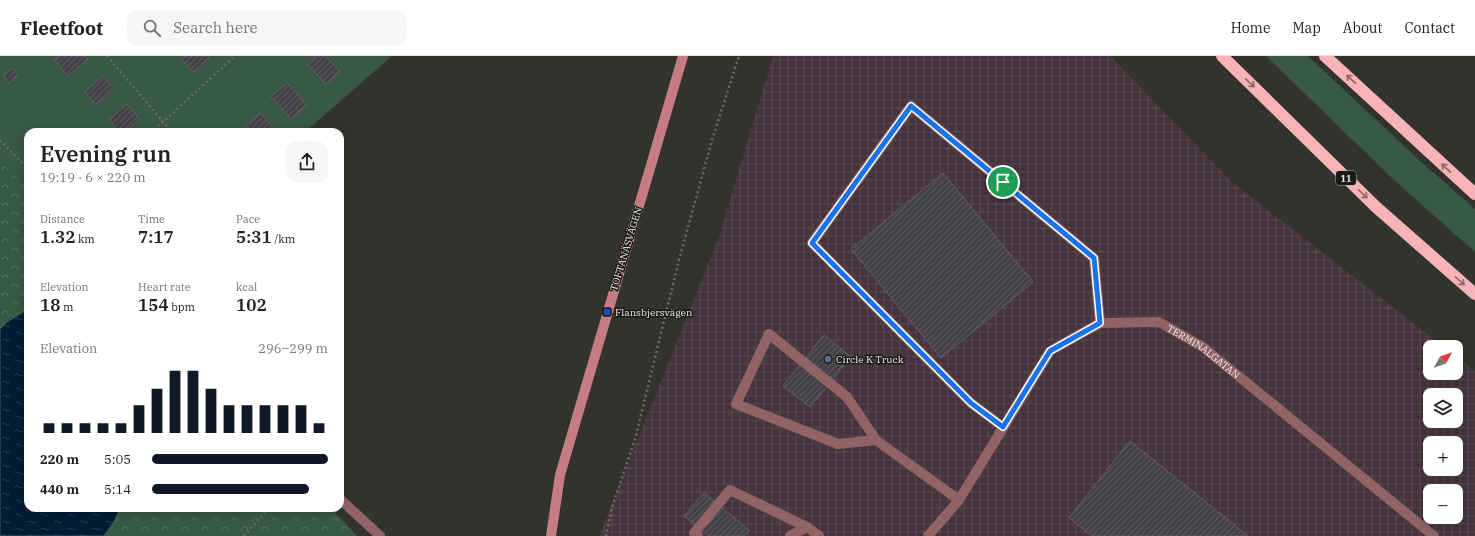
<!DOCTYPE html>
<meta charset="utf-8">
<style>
:root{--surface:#fff;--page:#f6f6f6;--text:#222;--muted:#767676;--line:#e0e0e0;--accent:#111827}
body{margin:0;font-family:"IBM Plex Serif",serif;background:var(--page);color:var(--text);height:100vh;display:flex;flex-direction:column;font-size:15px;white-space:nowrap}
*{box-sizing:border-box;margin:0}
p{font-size:13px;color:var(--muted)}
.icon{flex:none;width:22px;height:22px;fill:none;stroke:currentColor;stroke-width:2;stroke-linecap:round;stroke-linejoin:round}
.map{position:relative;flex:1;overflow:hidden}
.sheet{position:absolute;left:24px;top:72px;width:320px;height:384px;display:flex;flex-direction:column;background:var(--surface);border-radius:12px;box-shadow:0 2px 10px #0003}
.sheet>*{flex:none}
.needle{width:26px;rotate:50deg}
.buttons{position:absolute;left:1423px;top:284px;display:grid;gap:8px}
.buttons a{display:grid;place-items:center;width:40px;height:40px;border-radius:8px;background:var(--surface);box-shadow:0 2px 10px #0003;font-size:20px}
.pin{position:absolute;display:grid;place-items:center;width:34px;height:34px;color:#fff;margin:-17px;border:2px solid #fff;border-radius:50%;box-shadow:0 1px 4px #0007}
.round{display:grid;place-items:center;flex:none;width:42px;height:42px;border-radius:12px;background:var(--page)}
.summary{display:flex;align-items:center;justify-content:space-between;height:68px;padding:0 16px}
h1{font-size:22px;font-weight:600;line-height:30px}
.stats{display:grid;grid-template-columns:repeat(3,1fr);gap:6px;height:68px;padding:4px 16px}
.stats div{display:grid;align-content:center}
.stats b{font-size:17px;font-weight:600}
.stats small{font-size:11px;font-weight:400}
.stats p{font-size:11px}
.chart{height:112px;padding:8px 16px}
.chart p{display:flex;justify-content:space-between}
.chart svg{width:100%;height:72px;margin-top:4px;stroke:var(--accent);stroke-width:6}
ul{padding:0 16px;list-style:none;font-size:13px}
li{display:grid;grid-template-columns:64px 48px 1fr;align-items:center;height:30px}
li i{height:10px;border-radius:5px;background:var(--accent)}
header{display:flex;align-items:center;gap:24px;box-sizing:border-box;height:56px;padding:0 20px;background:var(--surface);border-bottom:1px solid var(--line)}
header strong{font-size:19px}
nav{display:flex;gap:22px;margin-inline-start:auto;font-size:14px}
.search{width:280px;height:36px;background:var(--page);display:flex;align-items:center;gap:10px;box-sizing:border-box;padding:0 14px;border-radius:12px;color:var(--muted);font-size:15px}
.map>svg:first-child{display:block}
</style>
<header>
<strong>Fleetfoot</strong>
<div class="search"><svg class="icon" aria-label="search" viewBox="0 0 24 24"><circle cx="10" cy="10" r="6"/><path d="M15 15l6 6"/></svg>Search here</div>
<nav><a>Home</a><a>Map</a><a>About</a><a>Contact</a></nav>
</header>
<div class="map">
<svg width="1475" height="480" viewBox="0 0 1475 480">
<defs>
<pattern id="industrial-grid" width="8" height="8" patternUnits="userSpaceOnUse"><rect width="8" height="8" fill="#46343d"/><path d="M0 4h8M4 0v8" fill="none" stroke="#584850"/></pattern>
<pattern id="forest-crowns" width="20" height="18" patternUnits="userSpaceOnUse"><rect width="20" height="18" fill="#385945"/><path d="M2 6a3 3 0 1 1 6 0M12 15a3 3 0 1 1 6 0" fill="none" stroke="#557160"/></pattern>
<pattern id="water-ripples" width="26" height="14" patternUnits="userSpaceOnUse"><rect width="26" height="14" fill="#011c34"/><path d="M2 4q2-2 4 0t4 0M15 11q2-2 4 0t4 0" fill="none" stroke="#263d52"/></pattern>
<pattern id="building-hatch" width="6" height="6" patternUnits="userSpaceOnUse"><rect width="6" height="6" fill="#454247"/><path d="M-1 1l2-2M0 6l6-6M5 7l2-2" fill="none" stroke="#605e62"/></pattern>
</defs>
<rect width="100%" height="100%" fill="#33332d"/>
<path fill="url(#industrial-grid)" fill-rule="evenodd" d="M 773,0 L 1110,0 L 1233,127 L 1444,291 L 1430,291 L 1430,317 L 1456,317 L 1456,300 L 1475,315 L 1475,480 L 599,480 L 719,181 ZM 1430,339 L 1456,339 L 1456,365 L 1430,365 ZM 1430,387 L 1456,387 L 1456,413 L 1430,413 ZM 1430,435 L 1456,435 L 1456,461 L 1430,461 Z"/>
<g fill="#385945">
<path d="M 0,0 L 392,0 L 305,76 L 28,76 L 28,130 L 11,116 L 0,103 Z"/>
<path d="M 1266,0 L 1308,0 L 1419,104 L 1475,153 L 1475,196 L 1394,124 Z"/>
</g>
<path fill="url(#forest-crowns)" d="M 0,103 L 11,116 L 28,130 L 28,452 L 331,452 L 357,480 L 0,480 Z"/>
<path fill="url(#water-ripples)" stroke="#485b6b" d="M 28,253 L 28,452 L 120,452 L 115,464 L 104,480 L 0,480 L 0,273 L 7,266 Z"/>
<g fill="url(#building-hatch)" stroke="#635f64">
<path d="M 59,0 L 85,0 L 88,3 L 68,20 L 54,4 Z"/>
<path d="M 183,0 L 208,0 L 209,2 L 193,16 L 181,2 Z"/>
<path d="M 316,0 L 326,0 L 340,16 L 326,28 L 307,8 Z"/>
<path d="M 12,12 L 18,19 L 9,27 L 3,19 Z"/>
<path d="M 103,20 L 114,33 L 96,49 L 85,36 Z"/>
<path d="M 287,27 L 307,49 L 291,63 L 271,41 Z"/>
<path d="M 127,48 L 139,63 L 124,76 L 119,76 L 109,64 Z"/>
<path d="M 260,57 L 277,75 L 276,76 L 252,76 L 246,69 Z"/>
<path d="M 943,117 L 1033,226 L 941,302 L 851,193 Z"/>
<path d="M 824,279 L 851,301 L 810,351 L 783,330 Z"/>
<path d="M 1130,385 L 1248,480 L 1092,480 L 1069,462 Z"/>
<path d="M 704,437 L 749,474 L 744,480 L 709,480 L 684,460 Z"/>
</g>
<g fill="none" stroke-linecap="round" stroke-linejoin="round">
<g stroke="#6c6b66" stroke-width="2.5" stroke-dasharray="2 3" stroke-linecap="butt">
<path d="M 107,0 L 172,76"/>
<path d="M 150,76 L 163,66 L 235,0"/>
<path d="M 0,84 L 28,113"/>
<path d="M 244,480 L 268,453 L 264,452"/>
<path d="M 606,480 L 612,451 L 635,383 L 679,204 L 712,84 L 739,0"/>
</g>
<g stroke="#916365" stroke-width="10">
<path d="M 1003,371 L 971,347 L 812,187 L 911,50 L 1094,202 L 1100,267"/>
<path d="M 876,384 L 838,388 L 736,348 L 769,278 L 847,341 L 876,384 L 959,444"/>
<path d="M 698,480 L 694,477 L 730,434 L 807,471 L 819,480"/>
<path d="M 790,480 L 807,471"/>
</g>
<g stroke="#916365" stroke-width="10">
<path d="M 340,443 L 380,480"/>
<path id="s1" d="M 928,480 L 959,444 L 1050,295 L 1100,267 L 1159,266 L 1203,291 L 1434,480"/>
</g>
<path stroke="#c57d82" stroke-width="10" d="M 551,480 L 560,419 L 683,0"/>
<g stroke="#f7b3b6" stroke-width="12">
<path d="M 1222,0 L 1376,151 L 1475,238"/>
<path d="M 1325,0 L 1475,138"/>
</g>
</g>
<defs><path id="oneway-shaft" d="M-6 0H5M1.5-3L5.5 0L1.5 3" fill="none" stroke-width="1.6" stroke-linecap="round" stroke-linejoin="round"/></defs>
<g stroke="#896667">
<use href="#oneway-shaft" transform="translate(1351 23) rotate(-137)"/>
<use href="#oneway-shaft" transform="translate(1250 27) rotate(44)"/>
<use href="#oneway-shaft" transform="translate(1446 112) rotate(-137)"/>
<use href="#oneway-shaft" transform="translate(1363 138) rotate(44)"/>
<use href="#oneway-shaft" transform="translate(1460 225) rotate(42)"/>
</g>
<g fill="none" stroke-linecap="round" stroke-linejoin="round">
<defs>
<path id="route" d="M 911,50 L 1094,202 L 1100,267 L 1050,295 L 1003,371 L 971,347 L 812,187 Z"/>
</defs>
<use href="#route" stroke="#fff" stroke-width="8"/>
<use href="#route" stroke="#1a73e8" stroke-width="5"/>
</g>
<rect fill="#1a4fb4" stroke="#1b1a18" stroke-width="1.5" x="603" y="252" width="8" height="8" rx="2"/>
<circle fill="#5c6f8a" stroke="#1b1a18" stroke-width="1.5" cx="828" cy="303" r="4"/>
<g text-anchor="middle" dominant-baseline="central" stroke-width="3" stroke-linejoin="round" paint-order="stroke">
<rect fill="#1b1a18" stroke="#afaeac" stroke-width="1" x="1336" y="115" width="20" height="14" rx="3"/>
<g font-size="9" font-weight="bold" fill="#efeeeb">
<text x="1346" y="122">11</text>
</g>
<g font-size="10" fill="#efeeeb" stroke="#1b1a18">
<text transform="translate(626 193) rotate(-73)">TOFTANÄSVÄGEN</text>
<text stroke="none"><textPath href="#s1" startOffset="392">TERMINALGATAN</textPath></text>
</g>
<g font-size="10" fill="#efeeeb" stroke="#1b1a18" text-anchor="start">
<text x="615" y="256">Flansbjersvägen</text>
<text x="836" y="303">Circle K Truck</text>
</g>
</g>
</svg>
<div class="buttons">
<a><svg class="needle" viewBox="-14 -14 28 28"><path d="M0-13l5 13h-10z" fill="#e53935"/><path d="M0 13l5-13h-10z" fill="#767676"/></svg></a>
<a><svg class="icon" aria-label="layers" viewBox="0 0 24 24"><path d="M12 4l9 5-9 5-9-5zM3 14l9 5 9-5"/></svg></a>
<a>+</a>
<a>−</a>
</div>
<div class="pin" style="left:1003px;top:126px;background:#1e9e55"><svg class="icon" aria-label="arrive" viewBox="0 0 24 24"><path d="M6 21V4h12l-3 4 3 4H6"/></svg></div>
<section class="sheet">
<div class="summary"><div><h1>Evening run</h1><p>19:19 · 6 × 220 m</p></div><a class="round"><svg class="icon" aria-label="share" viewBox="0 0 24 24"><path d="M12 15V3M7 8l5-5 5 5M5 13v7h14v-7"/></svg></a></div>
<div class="stats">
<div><p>Distance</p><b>1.32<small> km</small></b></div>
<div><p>Time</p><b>7:17</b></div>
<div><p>Pace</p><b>5:31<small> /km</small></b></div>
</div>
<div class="stats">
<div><p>Elevation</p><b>18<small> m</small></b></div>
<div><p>Heart rate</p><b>154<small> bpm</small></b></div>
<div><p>kcal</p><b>102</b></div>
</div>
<div class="chart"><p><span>Elevation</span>296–299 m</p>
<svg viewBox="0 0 160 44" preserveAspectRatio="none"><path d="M5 44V38M15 44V38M25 44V38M35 44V38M45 44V38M55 44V27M65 44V17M75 44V6M85 44V6M95 44V17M105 44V27M115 44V27M125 44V27M135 44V27M145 44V27M155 44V38"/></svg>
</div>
<ul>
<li><b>220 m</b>5:05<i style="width:100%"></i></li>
<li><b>440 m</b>5:14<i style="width:89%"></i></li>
</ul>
</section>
</div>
